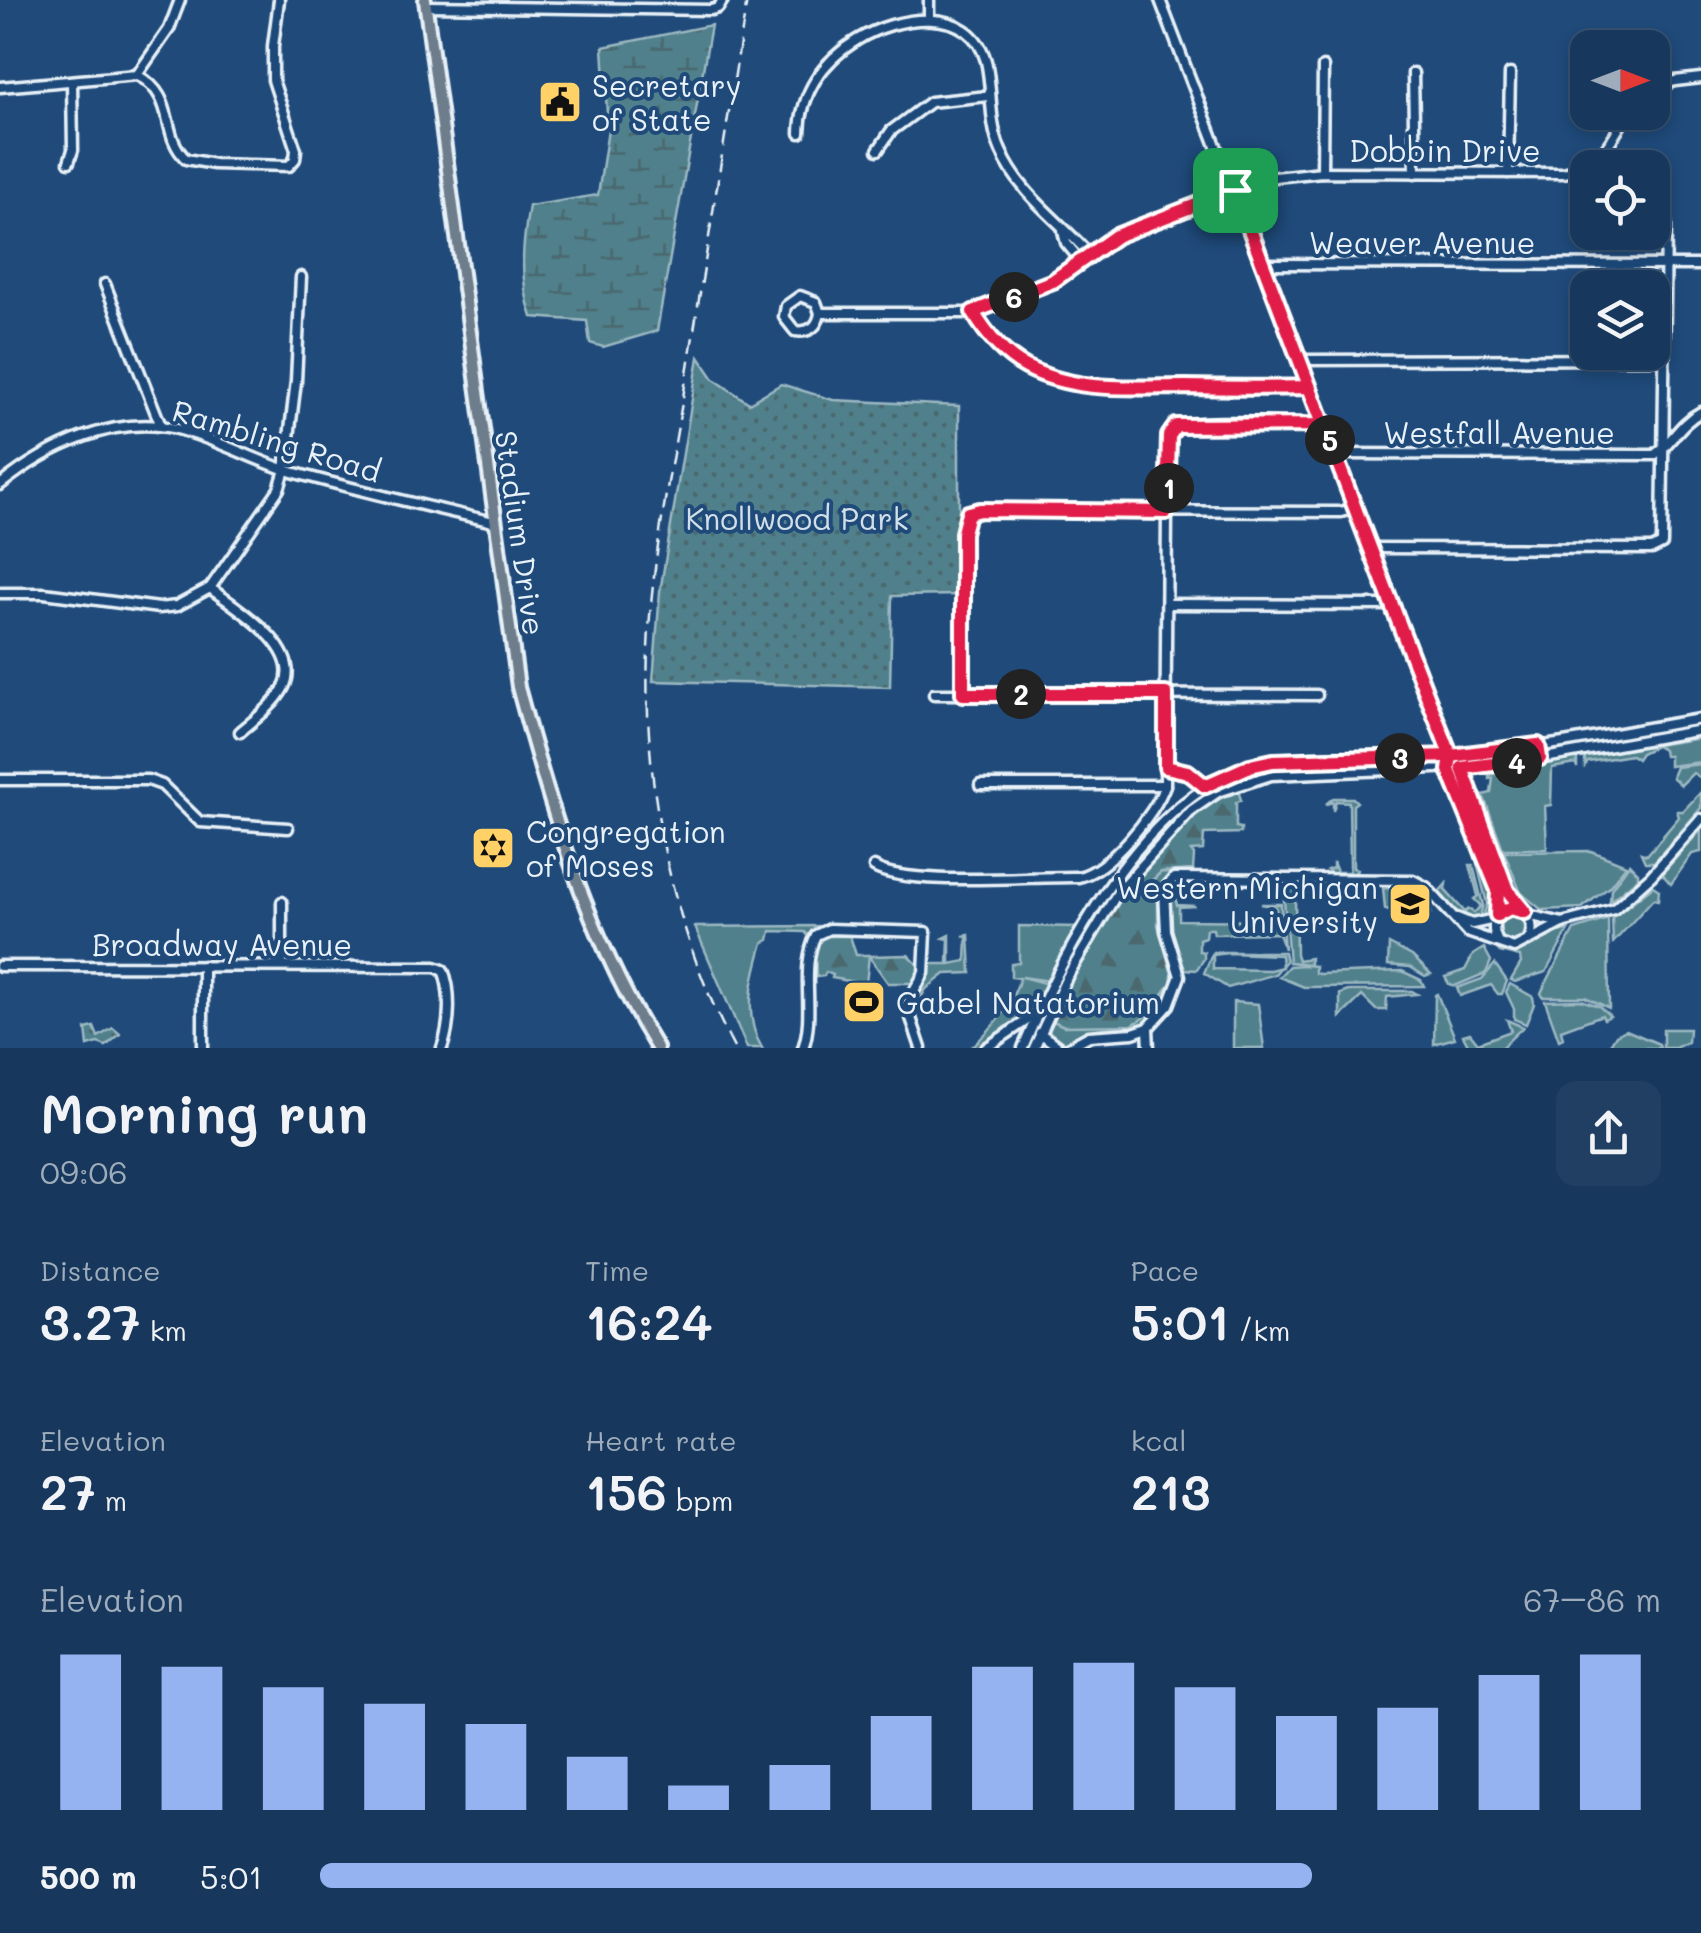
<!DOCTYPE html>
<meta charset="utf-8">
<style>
:root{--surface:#17385c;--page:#203f62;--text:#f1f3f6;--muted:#9eacbb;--line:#365272;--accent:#95b2f1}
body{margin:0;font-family:Mali,sans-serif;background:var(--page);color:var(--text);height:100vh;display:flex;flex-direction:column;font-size:38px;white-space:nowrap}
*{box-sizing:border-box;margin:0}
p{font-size:32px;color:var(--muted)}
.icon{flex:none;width:55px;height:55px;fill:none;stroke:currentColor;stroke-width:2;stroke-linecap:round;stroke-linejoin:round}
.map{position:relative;height:1048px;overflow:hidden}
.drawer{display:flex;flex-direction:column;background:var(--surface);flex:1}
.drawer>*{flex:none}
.needle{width:65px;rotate:90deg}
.buttons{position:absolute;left:1570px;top:30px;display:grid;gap:20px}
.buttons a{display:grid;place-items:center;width:100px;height:100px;border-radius:20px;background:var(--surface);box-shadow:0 5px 15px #0003,0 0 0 2px var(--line);font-size:50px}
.pin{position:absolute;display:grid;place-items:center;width:85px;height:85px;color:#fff;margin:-42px;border-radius:20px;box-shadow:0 5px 15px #0006}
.km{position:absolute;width:50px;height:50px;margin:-25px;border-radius:50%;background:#222;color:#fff;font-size:28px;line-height:50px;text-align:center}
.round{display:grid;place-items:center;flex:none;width:105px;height:105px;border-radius:20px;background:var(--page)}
.headline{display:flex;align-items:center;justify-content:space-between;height:170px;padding:0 40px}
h1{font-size:55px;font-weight:600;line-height:75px}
.figures{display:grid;grid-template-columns:repeat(3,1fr);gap:15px;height:170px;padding:10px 40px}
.figures div{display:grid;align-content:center}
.figures b{font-size:50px;font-weight:600}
.figures small{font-size:28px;font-weight:400}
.figures p{font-size:28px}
.chart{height:280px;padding:20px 40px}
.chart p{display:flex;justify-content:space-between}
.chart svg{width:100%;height:180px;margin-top:10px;stroke:var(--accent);stroke-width:6}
ul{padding:0 40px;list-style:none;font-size:32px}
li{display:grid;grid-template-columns:160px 120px 1fr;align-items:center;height:75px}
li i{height:25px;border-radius:12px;background:var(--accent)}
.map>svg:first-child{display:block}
</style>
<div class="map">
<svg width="1701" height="1048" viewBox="0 0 1701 1048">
<defs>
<pattern id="forest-firs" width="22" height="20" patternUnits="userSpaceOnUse" patternTransform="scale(2.5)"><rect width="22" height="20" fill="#4f808b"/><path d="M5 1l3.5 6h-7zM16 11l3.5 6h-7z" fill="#4b676e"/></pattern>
<pattern id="wetland-marsh" width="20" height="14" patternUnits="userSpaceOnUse" patternTransform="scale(2.5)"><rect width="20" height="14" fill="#4f808b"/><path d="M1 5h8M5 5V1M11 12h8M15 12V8" fill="none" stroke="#4b676e"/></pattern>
<pattern id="park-dots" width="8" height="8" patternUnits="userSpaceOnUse" patternTransform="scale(2.5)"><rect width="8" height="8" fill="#4f808b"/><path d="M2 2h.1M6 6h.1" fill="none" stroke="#4b676e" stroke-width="1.8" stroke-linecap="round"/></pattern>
</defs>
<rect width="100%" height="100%" fill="#1f4a7a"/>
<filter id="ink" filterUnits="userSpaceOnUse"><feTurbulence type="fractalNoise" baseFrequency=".01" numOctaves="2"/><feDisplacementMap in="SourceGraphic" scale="20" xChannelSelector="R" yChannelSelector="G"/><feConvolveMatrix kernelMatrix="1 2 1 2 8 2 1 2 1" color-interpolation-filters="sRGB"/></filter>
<g filter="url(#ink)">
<g fill="#4f808b" stroke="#9cb8c2" stroke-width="2.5" fill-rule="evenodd">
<path d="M 1701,738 L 1701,762 L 1669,766 L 1669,756 L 1664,756 L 1663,750 L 1656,746 L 1641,753 L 1637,759 L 1631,755 L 1588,762 L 1585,766 L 1585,756 Z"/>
<path d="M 1572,757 L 1577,760 L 1577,768 L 1575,764 L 1552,768 L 1551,805 L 1545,806 L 1547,849 L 1503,849 L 1483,795 L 1491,793 L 1493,778 L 1489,779 L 1489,775 Z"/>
<path d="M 1430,759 C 1409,772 1320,762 1288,765 C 1164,777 1074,944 1032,1048 L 1028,1048 L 1051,993 L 1079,940 L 1111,891 L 1184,807 L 1219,782 L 1271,764 Z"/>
<path d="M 1701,764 L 1701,778 L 1693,773 L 1681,785 L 1672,777 L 1676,767 Z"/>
<path d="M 1701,792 L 1701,808 L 1654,862 L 1645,862 L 1641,853 L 1647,855 L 1679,817 L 1677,811 L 1683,811 Z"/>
<path d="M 1333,798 L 1353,798 L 1357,802 L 1353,805 L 1353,868 L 1358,869 L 1353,875 L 1332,875 L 1327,870 L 1333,868 L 1333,862 L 1337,872 L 1349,872 L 1350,866 L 1349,802 L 1336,801 L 1333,811 L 1333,802 L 1326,804 Z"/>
<path d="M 1701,830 L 1701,852 L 1692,854 L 1671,884 L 1662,874 Z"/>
<path d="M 1473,847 C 1482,871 1509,900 1482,919 L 1487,904 Z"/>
<path d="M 1591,851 L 1626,865 L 1609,887 L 1582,908 L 1542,910 L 1521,893 L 1504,852 Z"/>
<path d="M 1629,864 L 1638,873 L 1638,878 L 1610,901 L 1611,889 Z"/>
<path d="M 1470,865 L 1473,865 L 1483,905 L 1479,920 C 1457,922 1451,905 1439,892 L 1446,884 L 1445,890 L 1465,912 L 1469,909 L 1474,913 L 1481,906 L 1474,899 L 1478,896 Z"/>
<path d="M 1161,872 L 1174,873 L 1161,886 L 1158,901 L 1136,895 Z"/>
<path d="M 1191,881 L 1194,885 L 1179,886 L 1179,891 L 1174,892 L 1177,905 L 1195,906 L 1179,907 L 1179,920 L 1276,921 L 1276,907 L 1261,904 L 1281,904 L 1284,949 L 1279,933 L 1214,934 L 1213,929 L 1206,929 L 1205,937 L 1199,939 L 1199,951 L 1204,952 L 1204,959 L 1196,970 L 1185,969 C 1173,950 1152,880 1191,881 Z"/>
<path d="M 1653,886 L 1659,890 L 1658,900 L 1653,899 L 1613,943 L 1612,918 Z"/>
<path d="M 1283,887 L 1313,888 L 1313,900 L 1309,890 L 1298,890 L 1295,897 L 1296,954 L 1298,960 L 1310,958 L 1310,964 L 1289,962 Z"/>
<path d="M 1383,888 L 1417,890 L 1430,904 L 1431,913 L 1426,913 L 1426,908 L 1396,908 L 1395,911 L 1385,909 Z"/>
<circle cx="1512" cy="928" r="15"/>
<path d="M 1608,919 L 1609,1008 L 1585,997 L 1543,997 L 1541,993 L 1574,930 Z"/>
<path d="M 820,926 L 810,938 L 805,932 L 771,931 L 769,940 L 763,943 C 753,977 742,1015 762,1048 L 747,1048 L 695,927 Z"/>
<path d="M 1019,926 L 1080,927 L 1050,981 L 1022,977 L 1048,984 L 1031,1017 L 996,1036 L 984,1048 L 971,1048 C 994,1026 1010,1009 1020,978 L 1011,977 L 1011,964 L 1019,963 Z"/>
<path d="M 1569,929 L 1546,972 L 1515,982 L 1511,980 L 1521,963 L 1520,957 L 1500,952 L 1489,941 C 1519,961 1517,947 1544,937 C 1552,933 1561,932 1569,929 Z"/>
<path d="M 950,935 L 950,964 L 966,961 L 967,937 L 963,936 L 969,935 L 971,973 L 945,974 L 926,989 L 912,1015 L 913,1000 L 927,973 L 929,942 L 931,938 L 931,964 L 948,964 L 949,939 L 944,938 Z"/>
<path d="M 1389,944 L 1412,956 L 1431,974 L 1425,976 L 1410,967 L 1388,965 Z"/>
<path d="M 1484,948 L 1491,961 L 1486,973 L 1455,986 L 1449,984 L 1445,977 L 1465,970 L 1473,955 Z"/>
<path d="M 1213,952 L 1284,952 L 1286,961 L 1275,974 L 1228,988 L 1204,973 ZM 1228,953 L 1281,955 L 1282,967 L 1270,970 L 1213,969 L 1213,955 Z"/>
<path d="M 1495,964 L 1507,981 L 1502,994 L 1498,994 L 1491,985 L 1460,996 L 1457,988 L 1482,979 Z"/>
<path d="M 1304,965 L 1315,966 L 1315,973 L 1319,974 L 1402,971 L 1421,980 L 1424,986 L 1304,987 L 1279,977 L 1289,966 Z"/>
<path d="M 1510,984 L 1533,997 L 1534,1004 L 1526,1024 L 1514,1019 L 1514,1009 L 1506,992 Z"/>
<path d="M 1171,988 C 1154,1036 1130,1022 1092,1030 C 1082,1033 1072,1039 1063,1043 L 1050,1036 L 1048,1026 L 1051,1020 L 1064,1026 L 1148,1015 L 1165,989 Z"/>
<path d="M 1437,994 L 1455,1038 L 1434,1044 L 1435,995 Z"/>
<path d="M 1581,1000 L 1599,1006 L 1610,1016 L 1604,1019 L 1602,1015 L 1561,1030 L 1563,1038 L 1559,1040 L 1545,1001 Z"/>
<path d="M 1233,1002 L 1258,1004 L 1264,1048 L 1233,1048 Z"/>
<path d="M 1507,1020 L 1523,1027 L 1501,1048 L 1470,1048 L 1463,1035 L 1470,1033 L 1478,1043 L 1511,1031 Z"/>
<path d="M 1663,1029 L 1689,1029 L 1688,1042 L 1675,1048 L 1663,1048 Z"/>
<path d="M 1626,1030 L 1659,1044 L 1660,1048 L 1608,1048 L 1616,1035 Z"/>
</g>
<g fill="url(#forest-firs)" stroke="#9cb8c2" stroke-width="2.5">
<path d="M 1238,790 L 1241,800 L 1236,803 L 1236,827 L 1241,828 L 1241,833 L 1204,834 L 1203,850 L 1191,851 L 1194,855 L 1193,870 L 1161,872 L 1137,895 L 1158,901 L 1158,925 L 1172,975 L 1171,983 L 1148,1015 L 1132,1025 L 1064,1026 L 1051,1020 C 1085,947 1160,820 1238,790 Z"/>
<path d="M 850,936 L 856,955 L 869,955 L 866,984 L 832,978 L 833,975 L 826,972 L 824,976 L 816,977 L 815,952 L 820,939 L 826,936 Z"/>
<path d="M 908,955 L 921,968 L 913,983 L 888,983 L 871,959 L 871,956 Z"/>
<path d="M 1348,991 L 1412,991 L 1417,994 L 1387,997 L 1386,1010 L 1376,1010 L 1362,996 L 1340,1017 L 1340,994 Z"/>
</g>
<path fill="url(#wetland-marsh)" stroke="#9cb8c2" stroke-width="2.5" d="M 711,25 L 657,331 L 603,347 L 590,343 L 587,321 L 532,317 C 519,278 522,246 529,206 L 598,195 L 608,130 L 603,47 Z"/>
<g fill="url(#park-dots)" stroke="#9cb8c2" stroke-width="2.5">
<path d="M 699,357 L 714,379 L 749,403 L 781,384 L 833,400 L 959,406 L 959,595 L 892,596 L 890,687 L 653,681 L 660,592 Z"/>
<path d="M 94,1027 L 98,1037 L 113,1028 L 120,1034 L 106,1046 L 98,1043 L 88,1046 L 86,1029 Z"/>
</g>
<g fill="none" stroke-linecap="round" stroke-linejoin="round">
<defs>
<g id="minor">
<path d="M 1160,0 L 1451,757 L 1462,769 C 1476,808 1488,850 1506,888 C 1515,907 1541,917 1528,941"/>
<path d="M 426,6 L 711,10 L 718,8 L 723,0"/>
<path d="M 929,19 L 929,0"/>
<path d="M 1413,73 L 1415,173"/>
<path d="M 137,75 L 169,29 L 180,0"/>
<path d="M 0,87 L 137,75 C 178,97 159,133 186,159 L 214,164 L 289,166 L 295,159 L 296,150 L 273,80 L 273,46 L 279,0"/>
<path d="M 1652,89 L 1675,81 L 1701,78"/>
<path d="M 800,133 C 801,92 823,61 857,40 C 896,16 970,3 986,61 C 993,91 988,122 1001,151 C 1020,195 1059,220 1089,254"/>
<path d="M 1608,147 L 1637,168"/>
<path d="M 878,150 L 891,131 L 930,102 L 988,96"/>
<path d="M 69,162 L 73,150 L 72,82"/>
<path d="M 1322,172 L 1323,67"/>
<path d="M 1508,173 L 1510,74"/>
<path d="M 1063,231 L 1066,243 L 1081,261"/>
<path d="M 1263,264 L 1701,265"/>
<path d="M 105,284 L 161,426"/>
<path d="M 820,313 C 818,327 809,333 795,331 L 784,317 L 786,306 L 800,296 L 816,302 L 820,313 L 973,313 L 1053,281 L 1116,236 L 1275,177 L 1322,172 L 1563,173 C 1600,167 1611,142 1628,112"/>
<path d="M 973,313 C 986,334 1004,355 1026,367 C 1074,393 1133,387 1185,387 C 1227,388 1268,388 1309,387"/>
<path d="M 1299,360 L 1663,359"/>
<path d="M 1335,454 L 1654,455 C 1671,445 1678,424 1701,412"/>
<path d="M 0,485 C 47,447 115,414 177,429 C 217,439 253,460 292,472 C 359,491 426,506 493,522"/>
<path d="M 1369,548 L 1652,549 L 1662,544 L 1666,223 L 1663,202 L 1652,184"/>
<path d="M 210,588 C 235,607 304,648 284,687 C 275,705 255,719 240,732"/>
<path d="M 0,593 L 44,593 L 159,608 L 177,606 L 210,588 L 279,489 L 285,470 L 296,381 L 301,277"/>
<path d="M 1167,604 L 1391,605"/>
<path d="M 934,694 L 1317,695"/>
<path d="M 963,694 L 963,533 L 968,513 L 980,511 L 1341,512 L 1354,508"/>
<path d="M 1166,767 L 1189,772 L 1205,786"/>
<path d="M 1449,767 L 1498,890 C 1502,909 1488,923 1497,940"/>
<path d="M 0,780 L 148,780 L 162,785 L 200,822 L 288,828"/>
<path d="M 980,785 L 1165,785"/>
<path d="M 874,867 C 907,887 1033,876 1078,877 C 1108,872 1156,813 1165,785 L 1167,512 L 1171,430 C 1190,416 1295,425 1323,425"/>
<path d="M 1528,915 L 1562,923"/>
<path d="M 1457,918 L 1472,924 L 1495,919"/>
<path d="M 0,966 L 435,967 L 443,970 C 452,991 450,1027 442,1048"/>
<path d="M 203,966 L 203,1048"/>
<path d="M 282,966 L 282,902"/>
<path d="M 1148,1028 L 1149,1048"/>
<path d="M 1040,1033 L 1060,1048"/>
<path d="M 803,1048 C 816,1012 799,969 816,935 L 829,929 L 926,932 L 924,973 L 910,999 L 908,1009 L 921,1048"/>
<path d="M 986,1048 L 1035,1015"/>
<path d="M 1023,1048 C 1066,946 1151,781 1272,761 C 1331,752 1394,760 1454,756 C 1536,751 1619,732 1701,719"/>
<path d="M 1034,1048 L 1067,977 L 1118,892 L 1192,810 L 1218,792 L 1271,775 L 1505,765 L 1701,730"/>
<path d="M 1067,1048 L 1089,1036 L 1133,1033 L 1148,1028 L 1169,1005 L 1180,976 L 1166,931 L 1164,890 L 1174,878 L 1413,880 L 1426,887 L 1467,932 L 1514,948 L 1562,923 L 1614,909 L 1651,876 L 1701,819"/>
</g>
<path id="major" d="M 425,0 L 518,687 C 552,813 588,937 657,1048"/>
</defs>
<use href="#minor" stroke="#e8f1f8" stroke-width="15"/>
<use href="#major" stroke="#e8f1f8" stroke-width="18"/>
<use href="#minor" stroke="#1f4a7a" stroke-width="8"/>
<use href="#major" stroke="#6d7d8c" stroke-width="10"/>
<path stroke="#e8f1f8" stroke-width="2.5" stroke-dasharray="15 8" stroke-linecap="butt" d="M 734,1048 C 668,920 640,773 649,629 C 655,541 674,454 688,367 C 708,245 727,122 747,0"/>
</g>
</g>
<g fill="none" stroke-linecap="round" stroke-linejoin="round" filter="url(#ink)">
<defs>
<path id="route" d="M 1235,190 L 1324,425 L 1176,426 L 1169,436 L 1167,512 L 980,510 L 968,513 L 963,533 L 963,694 L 1166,694 L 1166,767 L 1188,772 L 1205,786 L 1250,766 L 1273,761 L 1451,756 L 1449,770 L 1498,890 L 1497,915 L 1510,908 L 1525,912 L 1507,890 L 1462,768 L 1540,758 L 1538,745 L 1451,756 C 1402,634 1356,510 1309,387 C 1268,388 1226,388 1185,387 C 1133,387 1074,393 1026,367 C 1004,355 986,334 973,312 L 1053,281 L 1116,236 L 1235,190"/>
</defs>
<use href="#route" stroke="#fff" stroke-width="20"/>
<use href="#route" stroke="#e11d48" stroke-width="12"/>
</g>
<defs>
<symbol id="civic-square" viewBox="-11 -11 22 22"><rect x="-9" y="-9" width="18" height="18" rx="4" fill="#ffd166" stroke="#1f4a7a"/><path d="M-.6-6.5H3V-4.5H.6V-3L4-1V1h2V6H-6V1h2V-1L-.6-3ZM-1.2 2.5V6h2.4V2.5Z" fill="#111"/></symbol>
<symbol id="synagogue-square" viewBox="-11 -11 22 22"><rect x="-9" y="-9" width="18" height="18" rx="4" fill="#ffd166" stroke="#1f4a7a"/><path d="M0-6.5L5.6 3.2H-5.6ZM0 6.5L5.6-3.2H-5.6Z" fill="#111"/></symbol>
<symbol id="university-square" viewBox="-11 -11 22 22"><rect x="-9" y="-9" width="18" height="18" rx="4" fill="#ffd166" stroke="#1f4a7a"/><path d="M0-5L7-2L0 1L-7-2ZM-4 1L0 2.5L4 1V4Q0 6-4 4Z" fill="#111"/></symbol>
<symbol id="stadium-square" viewBox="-11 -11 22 22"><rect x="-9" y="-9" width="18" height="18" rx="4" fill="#ffd166" stroke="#1f4a7a"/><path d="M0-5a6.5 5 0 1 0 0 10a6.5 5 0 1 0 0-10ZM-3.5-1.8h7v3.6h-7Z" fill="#111"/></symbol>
</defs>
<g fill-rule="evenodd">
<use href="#civic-square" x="535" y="77" width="50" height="50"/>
<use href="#synagogue-square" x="468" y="823" width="50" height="50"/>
<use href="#university-square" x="1385" y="879" width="50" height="50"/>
<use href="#stadium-square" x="839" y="977" width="50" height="50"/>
</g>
<g text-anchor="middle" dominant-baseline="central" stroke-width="8" stroke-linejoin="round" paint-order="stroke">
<g font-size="30" fill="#e8f1f8" stroke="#1f4a7a" text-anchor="start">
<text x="592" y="85">Secretary<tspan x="592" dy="34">of State</tspan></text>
<text x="526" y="831">Congregation<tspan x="526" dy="34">of Moses</tspan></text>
<text x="1378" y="887" text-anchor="end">Western Michigan<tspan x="1378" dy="34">University</tspan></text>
<text x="896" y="1002">Gabel Natatorium</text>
</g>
<g font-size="30" fill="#e8f1f8" stroke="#1f4a7a">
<text x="1445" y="150">Dobbin Drive</text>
<text x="1422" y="242">Weaver Avenue</text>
<text x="1499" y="432">Westfall Avenue</text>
<text transform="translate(277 440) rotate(17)">Rambling Road</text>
<text transform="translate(521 533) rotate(82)">Stadium Drive</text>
<text x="222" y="944">Broadway Avenue</text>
</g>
<g font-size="30" fill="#d1e0e8" stroke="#1f4a7a">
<text x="797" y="518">Knollwood Park</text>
</g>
</g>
</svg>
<div class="buttons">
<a><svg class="needle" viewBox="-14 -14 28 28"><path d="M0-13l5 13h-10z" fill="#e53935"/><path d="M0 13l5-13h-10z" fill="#9eacbb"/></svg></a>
<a><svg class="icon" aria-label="locate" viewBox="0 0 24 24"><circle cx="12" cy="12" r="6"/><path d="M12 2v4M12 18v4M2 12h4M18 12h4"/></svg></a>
<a><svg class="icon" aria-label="layers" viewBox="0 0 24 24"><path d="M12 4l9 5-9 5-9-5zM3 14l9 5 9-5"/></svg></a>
</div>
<div class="pin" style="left:1235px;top:190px;background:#1e9e55"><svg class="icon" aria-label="arrive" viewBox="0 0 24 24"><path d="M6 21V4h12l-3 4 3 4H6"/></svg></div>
<b class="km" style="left:1169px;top:488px">1</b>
<b class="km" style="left:1021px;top:694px">2</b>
<b class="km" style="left:1400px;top:758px">3</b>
<b class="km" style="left:1517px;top:763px">4</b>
<b class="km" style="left:1330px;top:440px">5</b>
<b class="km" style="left:1014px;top:297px">6</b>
</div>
<section class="drawer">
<div class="headline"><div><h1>Morning run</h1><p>09:06</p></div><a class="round"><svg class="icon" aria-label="share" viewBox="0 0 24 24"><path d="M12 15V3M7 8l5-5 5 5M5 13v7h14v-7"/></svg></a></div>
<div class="figures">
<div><p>Distance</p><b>3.27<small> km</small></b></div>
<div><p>Time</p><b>16:24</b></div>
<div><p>Pace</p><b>5:01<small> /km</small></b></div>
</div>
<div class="figures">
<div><p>Elevation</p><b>27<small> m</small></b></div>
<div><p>Heart rate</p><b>156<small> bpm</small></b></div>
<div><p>kcal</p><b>213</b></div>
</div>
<div class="chart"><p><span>Elevation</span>67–86 m</p>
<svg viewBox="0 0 160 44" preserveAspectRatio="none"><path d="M5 44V6M15 44V9M25 44V14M35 44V18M45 44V23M55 44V31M65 44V38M75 44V33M85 44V21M95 44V9M105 44V8M115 44V14M125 44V21M135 44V19M145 44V11M155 44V6"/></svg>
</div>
<ul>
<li><b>500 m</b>5:01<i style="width:74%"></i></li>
</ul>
</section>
